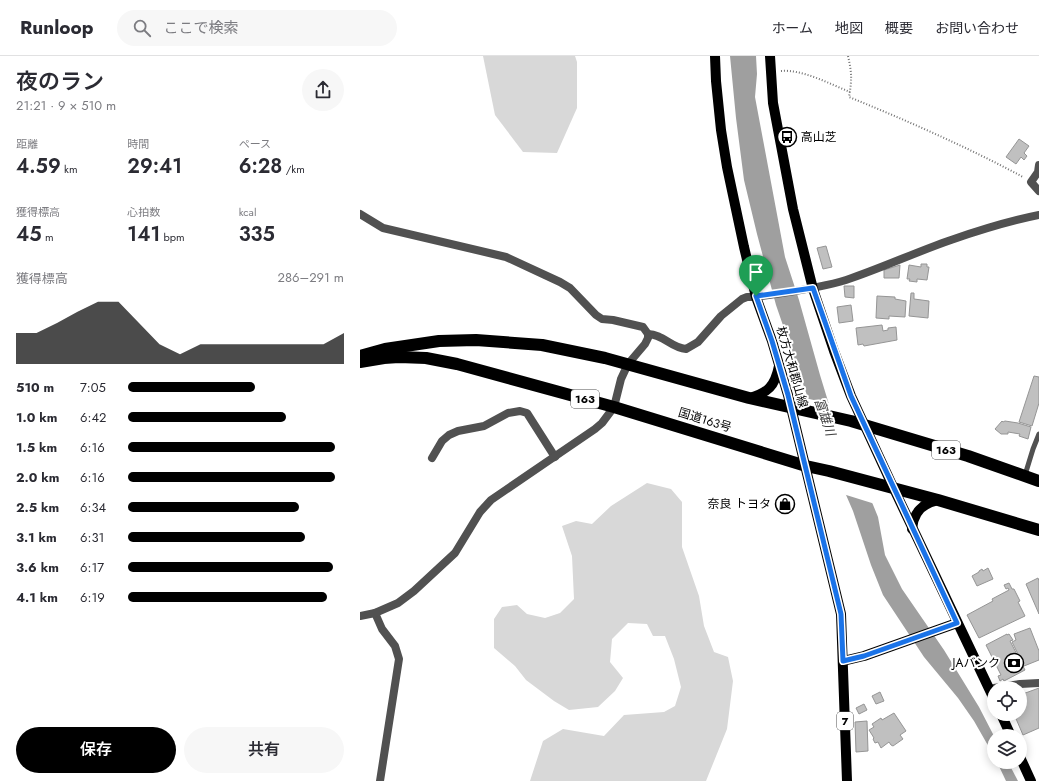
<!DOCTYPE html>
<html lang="ja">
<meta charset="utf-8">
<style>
:root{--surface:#fff;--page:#f7f7f7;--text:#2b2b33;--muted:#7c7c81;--line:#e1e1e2;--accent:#000}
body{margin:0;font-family:Jost,"Noto Sans JP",sans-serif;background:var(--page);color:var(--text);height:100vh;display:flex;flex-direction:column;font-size:15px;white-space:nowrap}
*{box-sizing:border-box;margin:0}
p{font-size:13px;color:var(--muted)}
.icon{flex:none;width:22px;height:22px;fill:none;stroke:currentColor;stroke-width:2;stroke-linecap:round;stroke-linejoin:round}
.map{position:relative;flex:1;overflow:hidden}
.drawer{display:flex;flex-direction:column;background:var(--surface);width:360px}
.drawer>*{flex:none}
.fabs{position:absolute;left:627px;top:625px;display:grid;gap:8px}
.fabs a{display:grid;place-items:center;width:40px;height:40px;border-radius:50%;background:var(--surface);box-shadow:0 2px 10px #0003;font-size:20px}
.pin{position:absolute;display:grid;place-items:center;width:34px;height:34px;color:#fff;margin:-41px -17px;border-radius:50% 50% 50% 0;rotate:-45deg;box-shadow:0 0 4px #0007}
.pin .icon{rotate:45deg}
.round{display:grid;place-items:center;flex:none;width:42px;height:42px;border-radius:21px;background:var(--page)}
.headline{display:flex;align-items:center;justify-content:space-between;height:68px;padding:0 16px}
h1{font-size:22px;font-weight:600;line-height:30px}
.stats{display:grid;grid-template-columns:repeat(3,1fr);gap:6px;height:68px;padding:4px 16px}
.stats div{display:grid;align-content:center}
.stats b{font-size:20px;font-weight:600}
.stats small{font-size:11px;font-weight:400}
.stats p{font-size:11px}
.chart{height:112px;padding:8px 16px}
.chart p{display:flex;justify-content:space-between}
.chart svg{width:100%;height:72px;margin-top:4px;fill:var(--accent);opacity:.7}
.primary-button{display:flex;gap:8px;margin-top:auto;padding:8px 16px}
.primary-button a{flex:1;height:46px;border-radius:24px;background:var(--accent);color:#fff;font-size:16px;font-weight:600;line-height:46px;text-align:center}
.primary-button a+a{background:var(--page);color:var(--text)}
ul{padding:0 16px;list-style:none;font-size:13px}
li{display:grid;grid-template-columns:64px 48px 1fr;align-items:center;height:30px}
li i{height:10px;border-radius:5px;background:var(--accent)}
header{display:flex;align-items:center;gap:24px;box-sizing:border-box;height:56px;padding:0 20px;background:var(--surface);border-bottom:1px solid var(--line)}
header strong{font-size:19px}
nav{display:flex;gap:22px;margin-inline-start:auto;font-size:14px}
.search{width:280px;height:36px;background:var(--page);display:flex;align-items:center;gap:10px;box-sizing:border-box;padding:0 14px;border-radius:22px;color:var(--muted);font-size:15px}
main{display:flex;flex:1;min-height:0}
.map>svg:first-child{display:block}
</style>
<header>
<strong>Runloop</strong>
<div class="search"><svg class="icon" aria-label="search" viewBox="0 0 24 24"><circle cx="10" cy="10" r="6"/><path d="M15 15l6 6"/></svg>ここで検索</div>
<nav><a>ホーム</a><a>地図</a><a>概要</a><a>お問い合わせ</a></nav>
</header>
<main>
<section class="drawer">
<div class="headline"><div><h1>夜のラン</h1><p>21:21 · 9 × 510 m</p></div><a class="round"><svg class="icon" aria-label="share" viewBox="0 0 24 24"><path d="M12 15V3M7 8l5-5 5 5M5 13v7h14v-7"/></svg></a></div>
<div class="stats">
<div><p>距離</p><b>4.59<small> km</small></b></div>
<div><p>時間</p><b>29:41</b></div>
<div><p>ペース</p><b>6:28<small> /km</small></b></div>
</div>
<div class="stats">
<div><p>獲得標高</p><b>45<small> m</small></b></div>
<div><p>心拍数</p><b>141<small> bpm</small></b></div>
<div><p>kcal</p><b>335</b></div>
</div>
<div class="chart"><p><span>獲得標高</span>286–291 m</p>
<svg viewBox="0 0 160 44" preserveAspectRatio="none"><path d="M0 44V25L10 25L20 19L30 12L40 6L50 6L60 19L70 32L80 38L90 32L100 32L110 32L120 32L130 32L140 32L150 32L160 25V44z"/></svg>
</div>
<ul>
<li><b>510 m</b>7:05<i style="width:59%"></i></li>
<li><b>1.0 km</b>6:42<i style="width:73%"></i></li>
<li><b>1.5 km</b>6:16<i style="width:96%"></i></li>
<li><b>2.0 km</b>6:16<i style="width:96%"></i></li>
<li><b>2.5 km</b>6:34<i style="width:79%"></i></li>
<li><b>3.1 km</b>6:31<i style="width:82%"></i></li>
<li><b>3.6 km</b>6:17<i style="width:95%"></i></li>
<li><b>4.1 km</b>6:19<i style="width:92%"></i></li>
</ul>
<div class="primary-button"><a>保存</a><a>共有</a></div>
</section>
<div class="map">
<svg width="679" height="725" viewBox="0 0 679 725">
<rect width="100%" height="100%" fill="#fff"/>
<g fill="#d8d8d8">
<path d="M 123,0 L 215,0 L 217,6 L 217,52 L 197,97 L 163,96 L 135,59 Z"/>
<path d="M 287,427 L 311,433 L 322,446 L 322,491 L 339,540 L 344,570 L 354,596 L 368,601 L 373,625 L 367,673 L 346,725 L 170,725 L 183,685 L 203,673 L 244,680 L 264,659 L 304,656 L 315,650 L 321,631 L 314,603 L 305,580 L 293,580 L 287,568 L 268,567 L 252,583 L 250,606 L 263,622 L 255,635 L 238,651 L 209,654 L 194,645 L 166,624 L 155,610 L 134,592 L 134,563 L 142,551 L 157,549 L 167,558 L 185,562 L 200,557 L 214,543 L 212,500 L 202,470 L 216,465 L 232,468 L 251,450 Z"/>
</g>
<g fill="#9f9f9f">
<path d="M 370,0 L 396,0 L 397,18 L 395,41 L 425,201 L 439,244 L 460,319 L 471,355 L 494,402 L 518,461 L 525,499 L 542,533 L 584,594 L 619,651 L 634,680 L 634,700 L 614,665 L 598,642 L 564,601 L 523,539 L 511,509 L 493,455 L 463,386 L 416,249 L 397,178 L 384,124 L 376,62 Z"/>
<path d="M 637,706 L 648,706 L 658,725 L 646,725 Z"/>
</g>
<path fill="#fff" d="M 445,342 L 471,348 L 495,401 L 515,448 L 483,438 L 461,386 Z"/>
<g fill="#c0c0c0" stroke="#959595">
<path d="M 659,83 L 669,90 L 664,97 L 667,100 L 664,104 L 661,101 L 656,108 L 646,101 Z"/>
<path d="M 466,190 L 472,211 L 463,213 L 457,192 Z"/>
<path d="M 561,208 L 567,208 L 567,211 L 569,211 L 567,224 L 557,223 L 557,226 L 549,225 L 550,223 L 547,223 L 549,209 L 561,211 Z"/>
<path d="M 540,209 L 539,222 L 524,222 L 524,214 Z"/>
<path d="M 484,230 L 494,230 L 494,242 L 485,241 Z"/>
<path d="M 551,237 L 554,237 L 554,243 L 569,245 L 568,262 L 549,260 Z"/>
<path d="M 517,240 L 535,241 L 535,243 L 546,245 L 545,261 L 529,260 L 529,263 L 516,262 Z"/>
<path d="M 491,249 L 493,265 L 479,267 L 477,251 Z"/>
<path d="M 522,269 L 523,275 L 528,274 L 528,272 L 536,271 L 537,284 L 504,290 L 503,288 L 498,289 L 496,272 Z"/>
<path d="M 674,320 L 679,321 L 679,347 L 672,370 L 659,366 Z"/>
<path d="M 642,365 L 643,366 L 645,365 L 658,367 L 671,371 L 668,383 L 659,380 L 660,378 L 648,376 L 648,378 L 641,378 L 635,373 Z"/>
<path d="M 628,512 L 633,523 L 617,530 L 612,520 L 619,516 L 619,515 L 622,513 L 623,515 Z"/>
<path d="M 678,522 L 679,525 L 679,558 L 666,528 Z"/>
<path d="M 649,527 L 652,533 L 654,533 L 660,545 L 658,546 L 665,560 L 619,582 L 607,559 L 633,545 L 632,543 L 649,534 L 648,532 L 646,533 L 644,529 Z"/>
<path d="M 670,572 L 679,595 L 679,604 L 664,610 L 652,586 L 656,584 L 654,578 Z"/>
<path d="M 647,578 L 647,579 L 649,578 L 653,584 L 650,585 L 665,614 L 644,625 L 643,623 L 640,625 L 638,620 L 641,619 L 626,589 Z"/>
<path d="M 679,632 L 679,672 L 663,679 L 654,658 L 660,658 L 660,639 Z"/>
<path d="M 520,636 L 524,645 L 516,648 L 512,640 Z"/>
<path d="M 504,648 L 507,654 L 499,658 L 496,652 Z"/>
<path d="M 534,657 L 546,675 L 540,679 L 543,683 L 533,690 L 531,689 L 529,686 L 521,692 L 518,686 L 515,687 L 513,683 L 514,682 L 509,674 L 514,671 L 512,668 L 521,662 L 522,664 Z"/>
<path d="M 507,665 L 508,695 L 496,696 L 495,666 Z"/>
</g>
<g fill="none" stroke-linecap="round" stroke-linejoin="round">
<g stroke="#737373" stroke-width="2" stroke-dasharray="1 2" stroke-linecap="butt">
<path d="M 488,0 C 492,18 492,23 489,41 C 548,65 607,91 663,121"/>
<path d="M 421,15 C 442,13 470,28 490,36"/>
</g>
<path stroke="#515151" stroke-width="5" d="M 665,419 L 673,393 L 679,378"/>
<g stroke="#515151" stroke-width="8">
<path d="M 679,109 L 678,116 L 671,126 L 679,135"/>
<path d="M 0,158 L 23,172 L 146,201 L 200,226 L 210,232 L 236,259 L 242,263 L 253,264 L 283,271 L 288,278"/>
<path d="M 72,402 L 82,385 L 89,379 L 98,375 L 124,370 L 148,357 L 160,355 L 167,357 L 195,401"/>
<path d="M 15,557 L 22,573 L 35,590 L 39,603 L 20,725"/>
<path d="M 0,560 L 15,557 L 38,547 L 54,535 L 95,497 L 120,456 L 131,444 L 235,373 L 242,367 L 254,351 L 261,323 L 268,308 L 285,288 L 288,282 L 288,278 C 303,278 311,292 326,293 L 338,286 L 361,260 L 382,243 L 387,241 L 396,241 C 427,236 457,233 486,224 C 522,212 556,196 591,184 C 620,174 649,165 679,159"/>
<path d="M 634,632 L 660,628 L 679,627"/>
</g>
<g stroke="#000" stroke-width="10">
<path d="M 355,0 L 356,25 L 361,74 L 367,111 L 384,191 L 396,241 L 412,285 L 428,339 L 481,558 L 487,725"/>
<path d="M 410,0 L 413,47 L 433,153 L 453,233 L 474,295 L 491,340 L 534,433 L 634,643"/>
<path d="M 389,342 C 408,337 415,330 419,310"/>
<path d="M 552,473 C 553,457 563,447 578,444"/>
<path d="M 483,605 L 504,600 L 597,567"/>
<path d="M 641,658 L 651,680"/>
<path d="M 660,701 L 671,725"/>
</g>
<g stroke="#000" stroke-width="12">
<path d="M 0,300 L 25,293 L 79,285 L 116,284 L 182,289 L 245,302 L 389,342 L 491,365 L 608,400 L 679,425"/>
<path d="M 0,306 L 24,302 L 39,301 L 66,302 L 97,308 L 254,351 L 446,410 L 469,415 L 578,444 L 679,474"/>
</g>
</g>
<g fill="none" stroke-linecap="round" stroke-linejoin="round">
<defs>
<path id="route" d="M 453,232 L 491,340 L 597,567 L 504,600 L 483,605 L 481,558 L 428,339 L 412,285 L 396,240 Z"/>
</defs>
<use href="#route" stroke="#fff" stroke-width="8"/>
<use href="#route" stroke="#1a73e8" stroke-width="5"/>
</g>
<defs>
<symbol id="bus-ring" viewBox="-11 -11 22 22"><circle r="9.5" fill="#fff" stroke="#000" stroke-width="1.5"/><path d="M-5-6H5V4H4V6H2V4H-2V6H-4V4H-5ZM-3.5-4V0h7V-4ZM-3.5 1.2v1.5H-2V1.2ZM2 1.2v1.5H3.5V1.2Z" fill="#000"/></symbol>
<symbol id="shop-ring" viewBox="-11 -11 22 22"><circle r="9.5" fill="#fff" stroke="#000" stroke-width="1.5"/><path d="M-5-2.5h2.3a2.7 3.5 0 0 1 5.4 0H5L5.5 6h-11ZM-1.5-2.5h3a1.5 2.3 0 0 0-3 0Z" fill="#000"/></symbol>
<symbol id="bank-ring" viewBox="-11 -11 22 22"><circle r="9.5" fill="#fff" stroke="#000" stroke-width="1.5"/><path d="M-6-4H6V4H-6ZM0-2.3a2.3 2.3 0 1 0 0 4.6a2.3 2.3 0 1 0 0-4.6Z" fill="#000"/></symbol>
</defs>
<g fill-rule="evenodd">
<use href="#bus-ring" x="416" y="70" width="22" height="22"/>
<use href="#shop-ring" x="414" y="437" width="22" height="22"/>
<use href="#bank-ring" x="643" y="596" width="22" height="22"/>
</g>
<g text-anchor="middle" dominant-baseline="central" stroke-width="4" stroke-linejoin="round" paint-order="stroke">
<g fill="#fff" stroke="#4c4c4c" stroke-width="1">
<rect x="211" y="334" width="28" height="18" rx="3"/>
<rect x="572" y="385" width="28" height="18" rx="3"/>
<rect x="477" y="656" width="16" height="18" rx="3"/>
</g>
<g font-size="11" font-weight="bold" fill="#000">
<text x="225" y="343">163</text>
<text x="586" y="394">163</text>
<text x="485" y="665">7</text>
</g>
<g font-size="12" fill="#000" stroke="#fff" text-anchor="end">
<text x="441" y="81" text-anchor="start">高山芝</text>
<text x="411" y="448">奈良 トヨタ</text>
<text x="640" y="607">JAバンク</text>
</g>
<g font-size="12" fill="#000" stroke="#fff">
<text transform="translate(432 311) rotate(74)">枚方大和郡山線</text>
<text transform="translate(345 364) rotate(17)">国道163号</text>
</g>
<g font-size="13" font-style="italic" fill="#404040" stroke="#fff">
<text transform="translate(465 361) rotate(71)">富雄川</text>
</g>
</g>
</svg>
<div class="fabs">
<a><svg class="icon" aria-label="locate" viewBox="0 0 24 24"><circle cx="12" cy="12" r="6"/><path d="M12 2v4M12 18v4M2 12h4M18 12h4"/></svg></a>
<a><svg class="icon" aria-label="layers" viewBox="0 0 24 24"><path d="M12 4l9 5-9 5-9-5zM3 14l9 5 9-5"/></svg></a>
</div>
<div class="pin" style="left:396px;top:240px;background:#1e9e55"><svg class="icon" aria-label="arrive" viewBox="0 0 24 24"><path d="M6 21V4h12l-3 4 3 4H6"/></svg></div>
</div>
</main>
